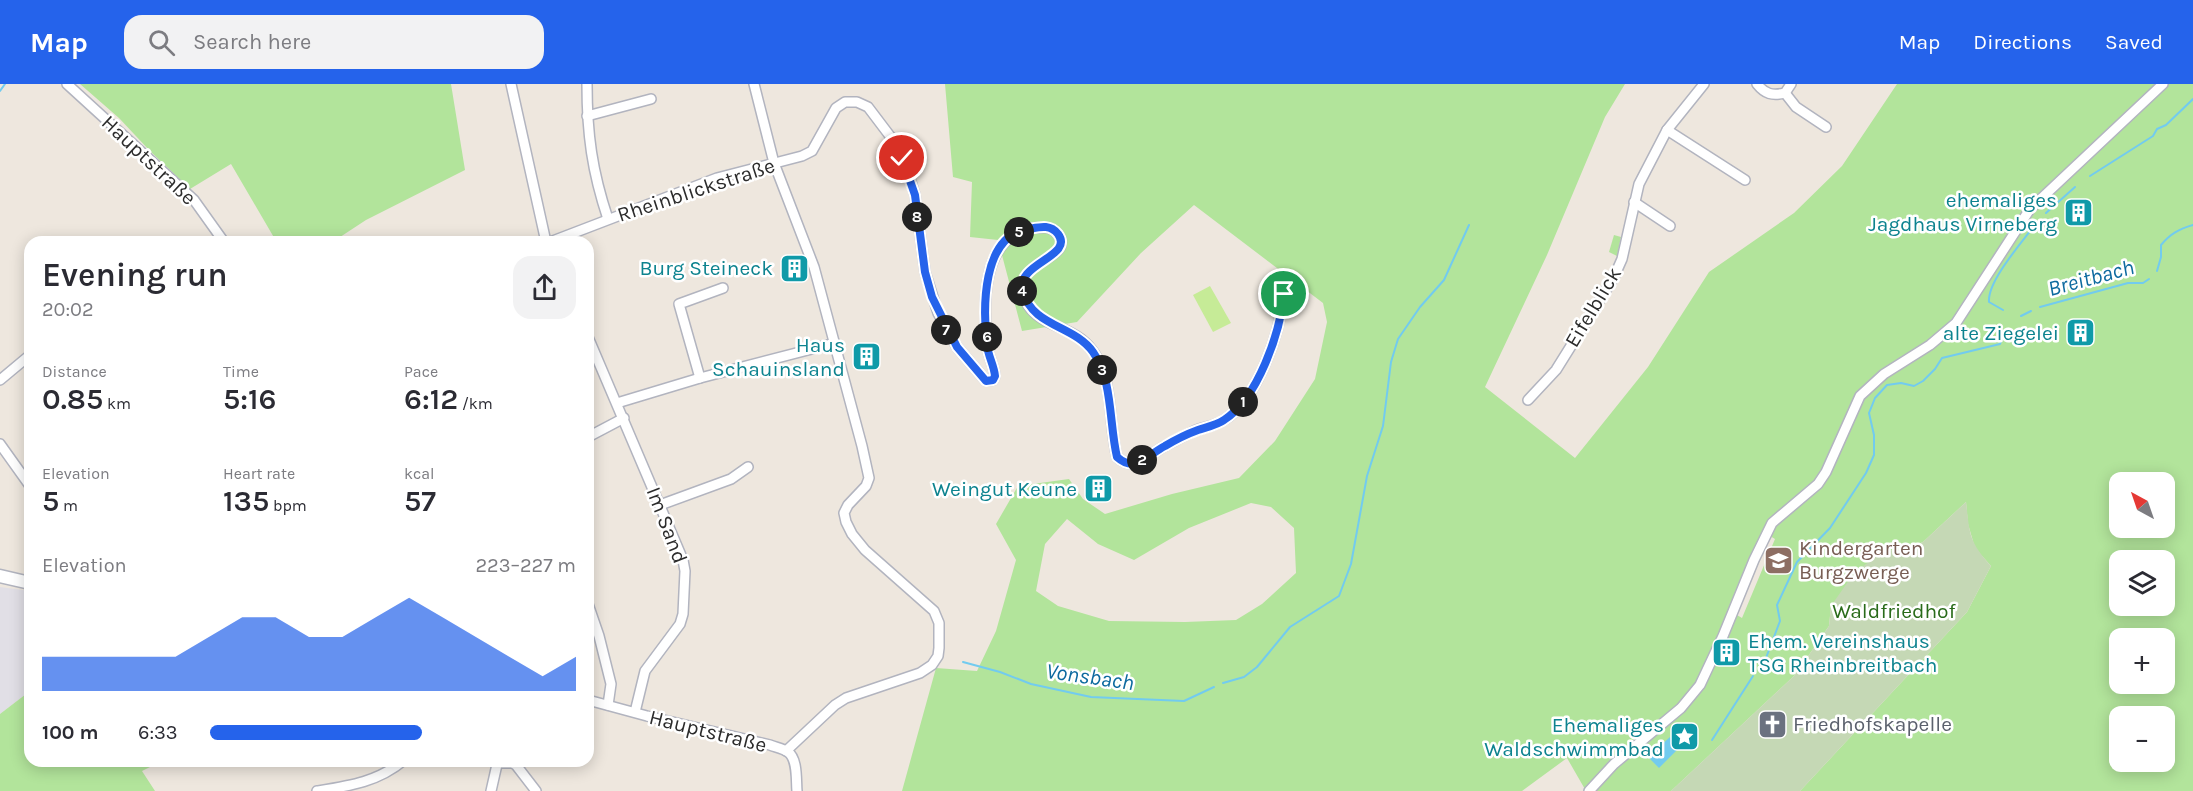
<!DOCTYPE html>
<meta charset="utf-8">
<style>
:root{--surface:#fff;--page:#f2f2f3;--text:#2b2b33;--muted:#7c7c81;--accent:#2563eb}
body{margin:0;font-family:Karla,sans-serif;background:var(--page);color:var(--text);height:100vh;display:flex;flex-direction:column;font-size:22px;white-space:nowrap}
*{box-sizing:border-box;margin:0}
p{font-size:20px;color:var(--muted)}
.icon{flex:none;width:33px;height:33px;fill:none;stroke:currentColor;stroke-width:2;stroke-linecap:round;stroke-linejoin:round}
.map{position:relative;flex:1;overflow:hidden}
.details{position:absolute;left:24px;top:152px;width:570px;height:531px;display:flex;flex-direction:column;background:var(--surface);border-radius:18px;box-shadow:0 3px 15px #0003}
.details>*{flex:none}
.needle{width:39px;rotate:320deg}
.tools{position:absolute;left:2109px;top:388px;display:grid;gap:12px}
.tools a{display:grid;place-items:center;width:66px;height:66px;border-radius:12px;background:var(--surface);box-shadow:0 3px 15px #0003;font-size:30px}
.pin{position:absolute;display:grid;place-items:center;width:51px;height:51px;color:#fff;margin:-26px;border:3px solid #fff;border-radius:50%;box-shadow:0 2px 6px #0007}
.km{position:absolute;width:30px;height:30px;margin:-15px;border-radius:50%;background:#222;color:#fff;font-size:16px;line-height:30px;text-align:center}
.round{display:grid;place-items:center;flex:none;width:63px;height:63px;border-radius:18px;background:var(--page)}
.summary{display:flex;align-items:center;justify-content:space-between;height:102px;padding:0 18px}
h1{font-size:33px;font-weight:600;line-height:45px}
.stats{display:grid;grid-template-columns:repeat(3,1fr);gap:9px;height:102px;padding:6px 18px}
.stats div{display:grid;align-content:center}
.stats b{font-size:30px;font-weight:600}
.stats small{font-size:16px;font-weight:400}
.stats p{font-size:16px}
.chart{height:168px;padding:12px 18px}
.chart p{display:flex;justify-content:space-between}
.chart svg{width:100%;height:108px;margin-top:6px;fill:var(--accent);opacity:.7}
ul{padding:0 18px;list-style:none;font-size:20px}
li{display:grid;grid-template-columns:96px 72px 1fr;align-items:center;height:45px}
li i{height:15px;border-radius:8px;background:var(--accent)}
header{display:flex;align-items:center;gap:36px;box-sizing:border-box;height:84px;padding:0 30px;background:var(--accent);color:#fff}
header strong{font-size:28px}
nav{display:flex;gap:33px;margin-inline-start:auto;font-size:21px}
.search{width:420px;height:54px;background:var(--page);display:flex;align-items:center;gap:15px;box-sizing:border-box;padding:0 21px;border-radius:18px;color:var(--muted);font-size:22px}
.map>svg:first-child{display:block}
</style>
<header>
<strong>Map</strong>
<div class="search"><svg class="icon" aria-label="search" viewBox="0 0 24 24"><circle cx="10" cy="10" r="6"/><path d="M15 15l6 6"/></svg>Search here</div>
<nav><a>Map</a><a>Directions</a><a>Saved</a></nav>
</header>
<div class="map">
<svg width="2193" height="707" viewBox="0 0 2193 707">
<rect width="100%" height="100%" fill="#eee7de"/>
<path fill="#e1dfe6" d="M 0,503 L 30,507 L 30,607 L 0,630 Z"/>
<g fill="#b2e49b" fill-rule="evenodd">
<path d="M 80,0 L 451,0 L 465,86 L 366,136 L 334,157 L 276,157 L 231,80 L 190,105 L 149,66 L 119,34 Z"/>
<path d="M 945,0 L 1625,0 L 1605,33 L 1547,171 L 1485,303 L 1575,374 L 1648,283 L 1709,188 L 1794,129 L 1842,82 L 1897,0 L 2193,0 L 2193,707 L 1800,707 L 1967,528 L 1991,482 L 1975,464 L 1968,440 L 1966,418 L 1923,458 L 1911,463 L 1882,468 L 1831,522 L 1829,542 L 1795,591 L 1671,707 L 1586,707 L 1567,674 L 1522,707 L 902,707 L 936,584 L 977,587 L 996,547 L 1016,476 L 996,440 L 1018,402 L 1069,395 L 1083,415 L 1105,430 L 1172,410 L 1239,394 L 1275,357 L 1315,295 L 1327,238 L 1323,219 L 1194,121 L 1141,169 L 1077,238 L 1022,247 L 998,156 L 970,153 L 972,98 L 953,93 ZM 2120,399 L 2164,399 L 2164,444 L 2120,444 ZM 1251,419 L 1271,423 L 1294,444 L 1296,489 L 1262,520 L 1236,536 L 1185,538 L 1109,537 L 1058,522 L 1036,507 L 1045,460 L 1067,435 L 1098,460 L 1134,476 L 1189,444 ZM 1770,452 L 1775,455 L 1742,534 L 1737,531 ZM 2120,477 L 2164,477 L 2164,522 L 2120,522 ZM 2120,555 L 2164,555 L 2164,600 L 2120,600 ZM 2120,633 L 2164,633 L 2164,678 L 2120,678 Z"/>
<path d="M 1614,151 L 1621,153 L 1617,172 L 1609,168 Z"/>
<path d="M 30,607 L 30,676 L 162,677 L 142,687 L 155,707 L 0,707 L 0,630 Z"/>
</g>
<path fill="#c5d8b5" d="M 1966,418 C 1970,450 1968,456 1991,482 L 1967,528 L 1800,707 L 1671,707 L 1795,591 L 1829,542 L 1831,522 L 1854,489 L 1882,468 L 1911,463 L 1923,458 Z"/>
<path fill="#c6eb97" d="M 1210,202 L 1231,239 L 1213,248 L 1193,211 Z"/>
<path fill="#72cbef" d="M 1670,653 L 1680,663 L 1659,684 L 1648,673 Z"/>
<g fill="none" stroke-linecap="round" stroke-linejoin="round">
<g stroke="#72cbef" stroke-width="2">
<path d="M 0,7 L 5,0"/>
<path d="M 2090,92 L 2153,52 L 2157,45 L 2166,41 L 2193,15"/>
<path d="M 2046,129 L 2075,103"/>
<path d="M 2157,187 L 2161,173 L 2161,161 C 2170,150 2179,145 2193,141"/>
<path d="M 2040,223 L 2128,199 L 2143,199 L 2149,195"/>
<path d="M 2003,226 L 1989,218 C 1987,197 2024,156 2037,138"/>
<path d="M 2021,232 L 2031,227"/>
<path d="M 1766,574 L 1780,537 L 1777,521 L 1797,478 L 1830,444 L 1866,389 L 1874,371 L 1874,351 L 1869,329 L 1875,314 L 1887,301 L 1901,299 L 1914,302 L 1923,297 L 1935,285 L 1942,274 L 2000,260 L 2005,247"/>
<path d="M 963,578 L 1000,588 L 1031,600 L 1091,613 L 1184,617 L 1214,603"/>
<path d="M 1223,599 L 1244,593 L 1257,583 L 1290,543 L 1339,512 L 1351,480 L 1367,392 L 1383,342 L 1391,278 L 1398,255 L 1420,223 L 1444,196 L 1469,141"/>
<path d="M 1712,656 L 1753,592"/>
</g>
<defs>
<g id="minor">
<path d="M 67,0 L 194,116 L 224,158"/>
<path d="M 511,0 L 546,158"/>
<path d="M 587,0 C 587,50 592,87 608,135"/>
<path d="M 754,0 L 774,79 L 814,183 L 862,362 L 869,394 L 866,402 L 848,421 L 844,429 L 846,438 L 852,450 L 865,466 L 934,527 L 939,539 L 939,564 L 938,572 L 932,581 L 920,589 L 846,614 L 835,621 L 786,667"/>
<path d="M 1757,0 C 1765,10 1772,12 1785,9 L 1791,0"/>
<path d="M 1785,9 L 1796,23 L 1826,43"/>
<path d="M 587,32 L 651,15"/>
<path d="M 1667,46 L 1745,96"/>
<path d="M 1634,118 L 1670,142"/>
<path d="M 550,158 L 717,94 L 802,72 L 812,67 L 836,24 L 845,18 L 857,18 L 868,23 L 893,56 L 911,98 L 915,111 L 925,188 L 938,229 L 957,263 L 986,297 L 993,296 L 995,292 C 994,281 988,272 987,261 C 983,221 981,151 1033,144 C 1043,143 1051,142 1058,150 C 1078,177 1000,177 1028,221 C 1040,240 1064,242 1081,255 C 1116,282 1107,335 1117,373 C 1136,390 1147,371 1165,362 C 1174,357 1184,352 1194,347 C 1204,343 1215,342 1224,336 C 1258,315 1280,248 1284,210"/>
<path d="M 588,253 L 683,476 L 685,487 L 683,530 L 680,540 L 645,587 L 635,628"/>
<path d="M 700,294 L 679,220 L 723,204"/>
<path d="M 0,296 L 30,271"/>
<path d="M 1528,316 L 1556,286 L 1614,193 L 1622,175 L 1639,100 L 1667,46 L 1704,0"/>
<path d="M 617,319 L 700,294 L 835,259"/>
<path d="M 588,353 L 624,334"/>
<path d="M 0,360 L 30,402"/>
<path d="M 660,421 L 731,395 L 748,383"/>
<path d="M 588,520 L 599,552 L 611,600 L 608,621"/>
<path d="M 588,616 L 647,632 L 770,661 C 775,663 784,665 788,668 C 798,675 796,697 797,707"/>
<path d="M 498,679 L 512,679 L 516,681 L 536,707"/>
<path d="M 317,707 C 349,702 378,698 404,676"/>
<path d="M 491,707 L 498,676"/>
<path d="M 1589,707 L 1614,680 L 1681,624 L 1700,601 L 1723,552 L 1754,476 L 1772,439 L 1818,400 L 1826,388 L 1860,312 L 1884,290 L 1930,261 L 1956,239 L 2030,125 L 2163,0"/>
</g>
<path id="tertiary" d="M 0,492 L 30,499"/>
</defs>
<use href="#minor" stroke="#b2b4bf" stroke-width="12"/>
<use href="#tertiary" stroke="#b2b4bf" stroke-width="15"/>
<use href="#minor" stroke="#fff" stroke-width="9"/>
<use href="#tertiary" stroke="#fff" stroke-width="12"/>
</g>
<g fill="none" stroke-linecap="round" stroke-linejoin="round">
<defs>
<path id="route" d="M 902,74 L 915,111 L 925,188 L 932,213 L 957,263 L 986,297 L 993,296 L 995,292 C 994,281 988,272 987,261 C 983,226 981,151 1029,145 C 1040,143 1050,140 1058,150 C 1075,173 1014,179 1023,208 C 1033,243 1074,241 1093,268 C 1113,296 1109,340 1117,373 C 1136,390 1147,371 1165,362 C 1175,356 1187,350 1198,346 C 1207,343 1217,341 1224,336 C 1258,314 1280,249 1284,210"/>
</defs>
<use href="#route" stroke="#fff" stroke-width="12"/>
<use href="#route" stroke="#2563eb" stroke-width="8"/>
</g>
<defs>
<symbol id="building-square" viewBox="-11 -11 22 22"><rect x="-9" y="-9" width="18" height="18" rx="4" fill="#0f9aa8" stroke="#fff"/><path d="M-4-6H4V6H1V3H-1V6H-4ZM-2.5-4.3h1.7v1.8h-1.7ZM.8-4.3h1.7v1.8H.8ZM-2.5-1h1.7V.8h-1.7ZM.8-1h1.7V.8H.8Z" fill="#fff"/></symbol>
<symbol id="school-square" viewBox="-11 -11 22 22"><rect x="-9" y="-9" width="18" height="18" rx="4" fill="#8d6e63" stroke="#fff"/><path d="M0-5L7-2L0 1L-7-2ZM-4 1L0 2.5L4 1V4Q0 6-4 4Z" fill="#fff"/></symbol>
<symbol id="church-square" viewBox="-11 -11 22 22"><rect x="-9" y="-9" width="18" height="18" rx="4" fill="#6b7280" stroke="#fff"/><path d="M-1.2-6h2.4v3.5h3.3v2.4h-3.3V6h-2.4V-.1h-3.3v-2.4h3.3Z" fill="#fff"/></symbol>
<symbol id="sight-square" viewBox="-11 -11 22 22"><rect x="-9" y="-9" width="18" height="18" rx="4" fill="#0f9aa8" stroke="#fff"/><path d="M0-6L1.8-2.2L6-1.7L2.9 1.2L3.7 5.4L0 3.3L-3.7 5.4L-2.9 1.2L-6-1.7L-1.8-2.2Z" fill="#fff"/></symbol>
</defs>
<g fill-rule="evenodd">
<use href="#building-square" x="2062" y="112" width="33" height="33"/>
<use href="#building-square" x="778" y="168" width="33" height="33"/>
<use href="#building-square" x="2064" y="232" width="33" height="33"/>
<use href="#building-square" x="850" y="256" width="33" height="33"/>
<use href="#building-square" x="1082" y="388" width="33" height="33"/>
<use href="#school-square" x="1762" y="460" width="33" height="33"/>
<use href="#building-square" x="1710" y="552" width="33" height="33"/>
<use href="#church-square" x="1756" y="624" width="33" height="33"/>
<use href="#sight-square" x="1668" y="636" width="33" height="33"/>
</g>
<g text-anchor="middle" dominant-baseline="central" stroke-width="5" stroke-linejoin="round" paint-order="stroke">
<g font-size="21" fill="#2c2c2c" stroke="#fff">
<text transform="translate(149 76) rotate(43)">Hauptstraße</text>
<text transform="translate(696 106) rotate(-18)">Rheinblickstraße</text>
<text transform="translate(1593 223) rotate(-59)">Eifelblick</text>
<text transform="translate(667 441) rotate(69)">Im Sand</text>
<text transform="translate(708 647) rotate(14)">Hauptstraße</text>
</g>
<g font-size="21" fill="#0d838f" stroke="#fff" text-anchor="end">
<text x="2057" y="116">ehemaliges<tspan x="2057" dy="24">Jagdhaus Virneberg</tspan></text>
<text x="773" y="184">Burg Steineck</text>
<text x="2059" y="249">alte Ziegelei</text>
<text x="845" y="261">Haus<tspan x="845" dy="24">Schauinsland</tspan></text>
<text x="1077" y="405">Weingut Keune</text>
<text x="1748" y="557" text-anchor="start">Ehem. Vereinshaus<tspan x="1748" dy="24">TSG Rheinbreitbach</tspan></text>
<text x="1664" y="641">Ehemaliges<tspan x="1664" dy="24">Waldschwimmbad</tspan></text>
</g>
<g font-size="21" fill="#785e54" stroke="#fff" text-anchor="start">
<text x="1799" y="464">Kindergarten<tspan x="1799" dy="24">Burgzwerge</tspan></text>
</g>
<g font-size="21" fill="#296b1a" stroke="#fff">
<text x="1894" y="527">Waldfriedhof</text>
</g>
<g font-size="21" fill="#5b616d" stroke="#fff" text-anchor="start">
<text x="1793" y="640">Friedhofskapelle</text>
</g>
<g font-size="22" font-style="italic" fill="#0d6a9f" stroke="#fff">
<text transform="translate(2091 194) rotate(-15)">Breitbach</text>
<text transform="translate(1090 593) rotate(8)">Vonsbach</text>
</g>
</g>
</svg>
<div class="tools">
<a><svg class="needle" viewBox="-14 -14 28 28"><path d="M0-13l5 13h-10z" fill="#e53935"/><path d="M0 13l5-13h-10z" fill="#7c7c81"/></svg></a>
<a><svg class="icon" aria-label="layers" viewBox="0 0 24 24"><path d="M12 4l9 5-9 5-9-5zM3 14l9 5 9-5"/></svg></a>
<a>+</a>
<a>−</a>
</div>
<div class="pin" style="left:1284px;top:210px;background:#1e9e55"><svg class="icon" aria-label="arrive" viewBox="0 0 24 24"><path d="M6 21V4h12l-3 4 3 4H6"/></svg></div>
<div class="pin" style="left:902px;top:74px;background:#d93025"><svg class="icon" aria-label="check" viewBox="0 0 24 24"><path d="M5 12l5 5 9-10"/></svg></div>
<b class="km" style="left:1243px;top:318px">1</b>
<b class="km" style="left:1142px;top:376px">2</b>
<b class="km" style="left:1102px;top:286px">3</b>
<b class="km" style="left:1022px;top:207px">4</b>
<b class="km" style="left:1019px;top:148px">5</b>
<b class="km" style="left:987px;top:253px">6</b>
<b class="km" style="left:946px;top:246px">7</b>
<b class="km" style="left:917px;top:133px">8</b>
<section class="details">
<div class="summary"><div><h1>Evening run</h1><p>20:02</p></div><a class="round"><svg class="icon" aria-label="share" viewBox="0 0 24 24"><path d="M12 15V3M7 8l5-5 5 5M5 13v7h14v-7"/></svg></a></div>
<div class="stats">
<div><p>Distance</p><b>0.85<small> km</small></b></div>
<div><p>Time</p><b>5:16</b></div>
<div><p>Pace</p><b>6:12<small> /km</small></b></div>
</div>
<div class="stats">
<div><p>Elevation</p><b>5<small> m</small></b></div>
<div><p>Heart rate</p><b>135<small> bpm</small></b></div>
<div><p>kcal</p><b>57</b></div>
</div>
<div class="chart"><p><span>Elevation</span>223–227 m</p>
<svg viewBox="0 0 160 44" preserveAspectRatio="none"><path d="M0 44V30L10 30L20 30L30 30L40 30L50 22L60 14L70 14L80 22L90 22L100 14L110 6L120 14L130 22L140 30L150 38L160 30V44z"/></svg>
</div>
<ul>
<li><b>100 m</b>6:33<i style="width:58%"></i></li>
</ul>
</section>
</div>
